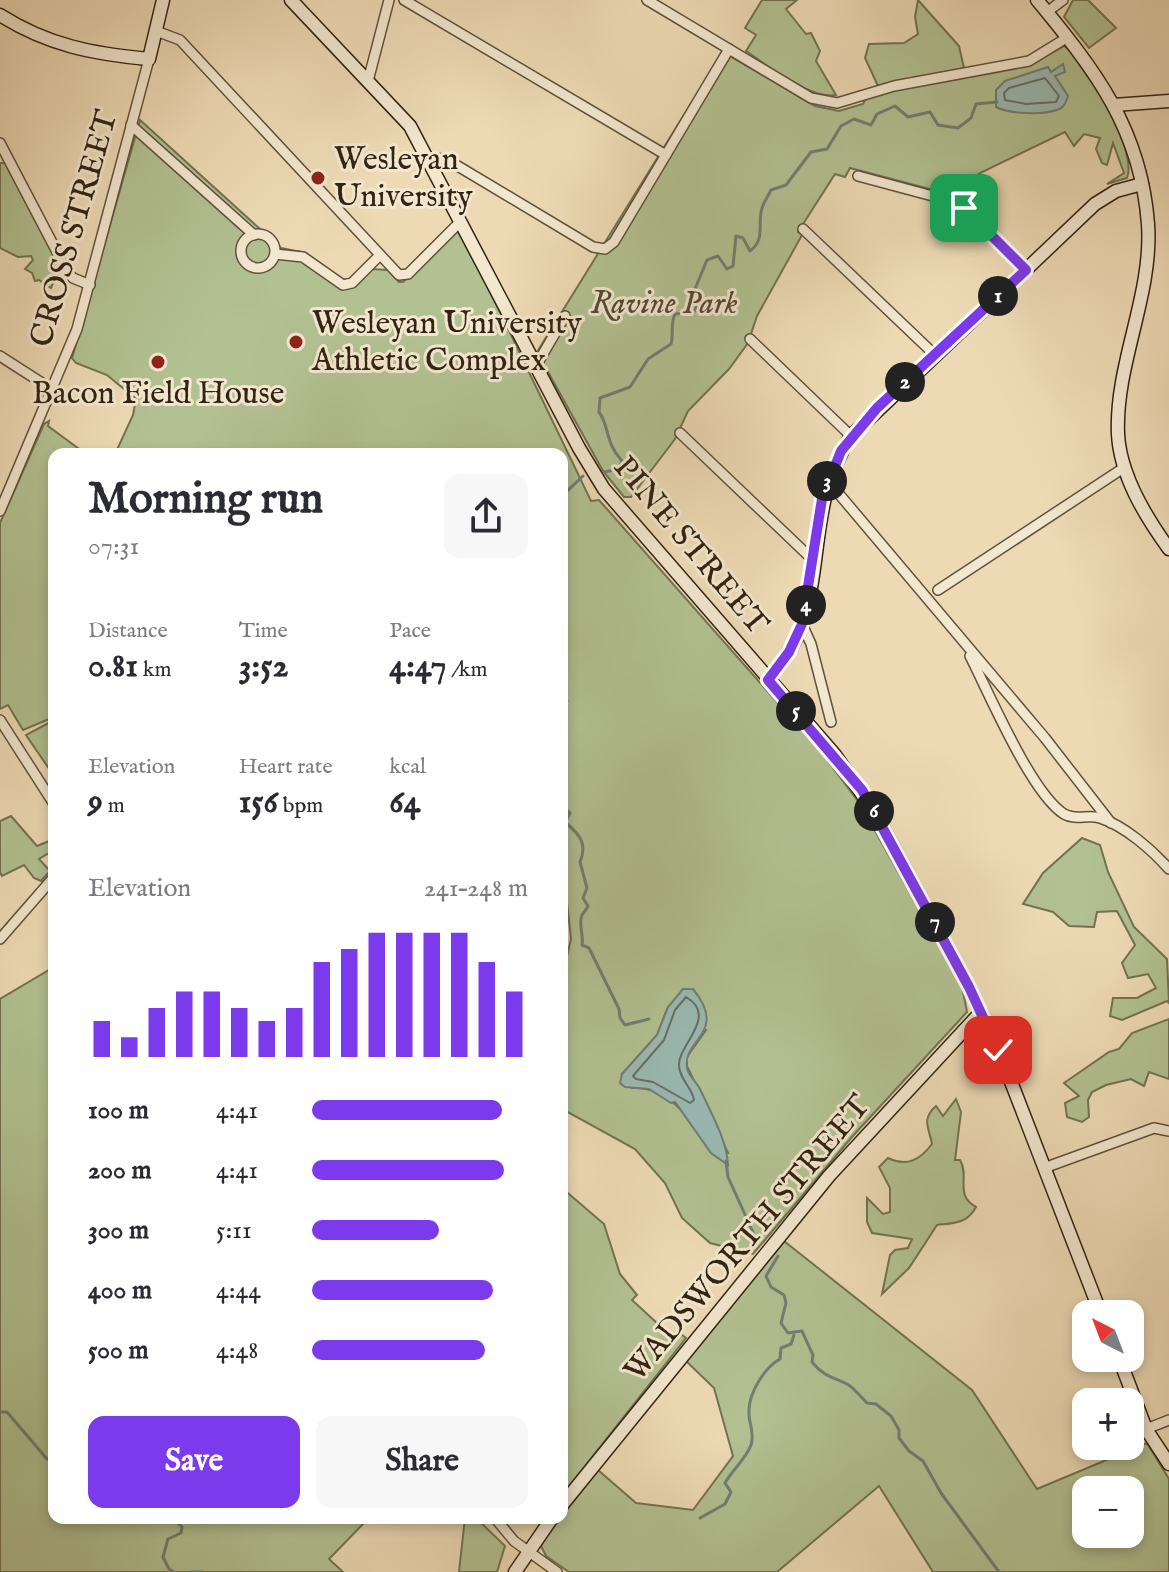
<!DOCTYPE html>
<meta charset="utf-8">
<style>
:root{--surface:#fff;--page:#f7f7f7;--text:#2b2b33;--muted:#7c7c81;--accent:#7c3aed}
body{margin:0;font-family:"IM FELL English",serif;background:var(--page);color:var(--text);height:100vh;display:flex;flex-direction:column;font-size:30px;white-space:nowrap}
*{box-sizing:border-box;margin:0}
p{font-size:26px;color:var(--muted)}
.icon{flex:none;width:44px;height:44px;fill:none;stroke:currentColor;stroke-width:2;stroke-linecap:round;stroke-linejoin:round}
.map{position:relative;flex:1;overflow:hidden}
.panel{position:absolute;left:48px;top:448px;width:520px;height:1076px;display:flex;flex-direction:column;background:var(--surface);border-radius:16px;box-shadow:0 4px 12px #0003}
.panel>*{flex:none}
.needle{width:52px;rotate:318deg}
.buttons{position:absolute;left:1072px;top:1300px;display:grid;gap:16px}
.buttons a{display:grid;place-items:center;width:72px;height:72px;border-radius:16px;background:var(--surface);box-shadow:0 4px 12px #0003;font-size:40px}
.pin{position:absolute;display:grid;place-items:center;width:68px;height:68px;color:#fff;margin:-34px;border-radius:16px;box-shadow:0 4px 12px #0006}
.km{position:absolute;width:40px;height:40px;margin:-20px;border-radius:50%;background:#222;color:#fff;font-size:22px;line-height:40px;text-align:center}
.round{display:grid;place-items:center;flex:none;width:84px;height:84px;border-radius:16px;background:var(--page)}
.summary{display:flex;align-items:center;justify-content:space-between;height:136px;padding:0 40px}
h1{font-size:44px;font-weight:700;line-height:60px}
.metrics{display:grid;grid-template-columns:repeat(3,1fr);gap:12px;height:136px;padding:8px 40px}
.metrics div{display:grid;align-content:center}
.metrics b{font-size:34px;font-weight:700}
.metrics small{font-size:22px;font-weight:400}
.metrics p{font-size:22px}
.chart{height:224px;padding:16px 40px}
.chart p{display:flex;justify-content:space-between}
.chart svg{width:100%;height:144px;margin-top:8px;stroke:var(--accent);stroke-width:6}
.button{display:flex;gap:16px;margin-top:auto;padding:16px 40px}
.button a{flex:1;height:92px;border-radius:16px;background:var(--accent);color:#fff;font-size:32px;font-weight:700;line-height:92px;text-align:center}
.button a+a{background:var(--page);color:var(--text)}
ul{padding:0 40px;list-style:none;font-size:26px}
li{display:grid;grid-template-columns:128px 96px 1fr;align-items:center;height:60px}
li i{height:20px;border-radius:10px;background:var(--accent)}
.map>svg:first-child{display:block}
</style>
<div class="map">
<svg width="1169" height="1572" viewBox="0 0 1169 1572">
<rect width="100%" height="100%" fill="#eddab5"/>
<filter id="stains"><feTurbulence type="fractalNoise" baseFrequency=".0025" numOctaves="4"/><feColorMatrix values="0 0 0 0 .2 0 0 0 0 .09 0 0 0 0 .02 0 0 0 .5 -.17"/></filter>
<radialGradient id="worn" r=".72"><stop offset=".6" stop-color="#630" stop-opacity="0"/><stop offset="1" stop-color="#630" stop-opacity=".3"/></radialGradient>
<g fill="#b2c192" stroke="#727252" stroke-width="2" fill-rule="evenodd">
<path d="M 762,0 L 797,0 L 786,9 L 806,34 L 811,33 L 820,51 L 816,61 L 836,95 C 810,100 767,65 746,51 L 756,35 L 745,28 Z"/>
<path d="M 918,0 L 959,46 L 964,68 L 878,86 L 865,58 L 869,44 L 904,43 L 918,34 L 915,17 Z"/>
<path d="M 1073,0 L 1088,0 L 1116,28 L 1089,48 L 1064,17 Z"/>
<path d="M 1064,46 C 1088,61 1138,152 1127,178 L 1107,184 L 1124,173 L 1113,143 L 1107,165 L 1102,163 L 1096,149 L 1100,138 L 1084,134 L 1074,146 L 1065,132 L 978,174 L 956,196 L 850,168 L 845,177 L 835,174 L 798,232 L 802,235 L 757,316 L 748,343 L 729,369 L 688,411 L 675,439 L 631,497 L 624,497 L 603,471 L 537,352 L 723,52 L 815,106 L 839,111 L 863,104 L 866,98 L 902,88 L 1029,65 Z"/>
<path d="M 140,120 L 281,248 L 306,253 L 342,279 L 358,281 L 371,269 L 388,270 L 399,282 L 403,282 L 460,229 L 591,501 L 599,500 L 822,753 L 860,804 L 962,986 L 967,1012 L 851,1138 L 753,1254 L 710,1243 L 682,1218 L 665,1183 L 635,1149 L 562,1109 L 562,977 L 571,939 L 562,857 L 562,454 L 115,454 L 133,415 L 136,399 L 107,375 L 76,363 L 72,358 ZM 668,1007 L 706,1030 L 687,1057 L 687,1066 L 728,1153 L 711,1153 C 692,1123 672,1086 632,1088 L 622,1074 L 657,1035 Z"/>
<path d="M 0,163 L 5,163 L 60,267 L 51,288 L 39,280 L 35,281 L 32,273 L 25,269 L 33,260 L 31,256 L 18,257 L 0,248 Z"/>
<path d="M 49,421 L 48,426 L 86,454 L 54,454 L 54,717 L 23,730 L 8,705 L 0,709 L 0,523 L 44,424 Z"/>
<path d="M 54,720 L 54,776 L 26,735 Z"/>
<path d="M 11,816 L 37,846 L 54,839 L 54,850 L 39,859 L 50,871 L 41,881 L 34,878 L 24,865 L 2,876 L 0,872 L 0,821 Z"/>
<path d="M 1082,838 L 1100,845 L 1108,872 L 1134,927 L 1167,959 L 1169,1003 L 1167,1001 L 1122,1020 L 1110,1016 L 1113,998 L 1137,998 L 1156,988 L 1148,974 L 1128,978 L 1122,963 L 1135,945 L 1117,911 L 1097,912 L 1094,927 L 1069,926 L 1053,912 L 1023,904 L 1043,873 Z"/>
<path d="M 54,967 L 54,1518 L 363,1518 L 365,1522 L 329,1559 L 343,1572 L 0,1572 L 0,999 Z"/>
<path d="M 1169,1019 L 1169,1079 L 1149,1072 L 1144,1086 L 1131,1079 L 1106,1085 L 1092,1092 L 1088,1100 L 1089,1117 L 1082,1122 L 1067,1117 L 1065,1103 L 1079,1096 L 1064,1083 L 1109,1052 L 1119,1049 L 1132,1033 Z"/>
<path d="M 956,1099 L 961,1112 L 955,1160 L 960,1160 C 970,1177 954,1195 976,1207 C 967,1224 954,1223 937,1225 L 909,1268 L 882,1294 L 890,1255 L 895,1250 L 908,1248 L 912,1239 L 872,1233 L 867,1222 L 867,1198 L 883,1214 L 890,1212 L 890,1188 L 879,1167 L 888,1158 C 907,1167 920,1160 932,1144 C 929,1128 921,1119 936,1106 L 943,1116 Z"/>
<path d="M 562,1188 L 604,1224 L 620,1274 L 637,1295 L 632,1300 L 670,1335 L 678,1332 L 686,1338 L 562,1495 Z"/>
<path d="M 784,1241 L 972,1390 L 1037,1489 L 1147,1443 L 1169,1479 L 1169,1572 L 933,1572 L 879,1486 L 777,1572 L 569,1572 L 546,1556 L 541,1546 L 543,1540 L 598,1470 L 636,1503 L 693,1510 L 733,1456 L 714,1388 L 686,1361 ZM 1086,1490 L 1130,1490 L 1130,1534 L 1086,1534 Z"/>
<path d="M 465,1518 L 476,1518 L 505,1546 L 497,1572 L 459,1572 Z"/>
</g>
<g fill="#9abab4" stroke="#707e74" stroke-width="2">
<path d="M 1063,64 L 1065,72 L 1055,76 L 1068,96 C 1066,102 1064,108 1057,110 C 1042,115 1009,114 996,107 L 996,90 L 1005,81 L 1048,67 L 1051,72 Z"/>
<path d="M 683,989 L 693,989 C 729,1033 682,1039 687,1068 C 688,1076 696,1081 700,1089 C 710,1111 727,1140 728,1165 L 711,1153 L 675,1102 L 671,1103 L 649,1089 L 625,1087 L 620,1083 L 622,1074 L 657,1035 L 668,1007 Z"/>
</g>
<g fill="none" stroke-linecap="round" stroke-linejoin="round">
<g stroke="#666e64" stroke-width="2">
<path d="M 1045,78 L 1059,96 L 1056,102 L 1026,104 L 1005,100 L 1004,93 L 1009,88 Z"/>
<path d="M 686,997 C 719,1016 678,1045 679,1065 C 679,1079 692,1087 694,1100 L 690,1103 L 653,1082 L 636,1079 L 633,1076 L 664,1040 L 675,1010 Z"/>
</g>
<g stroke="#707e74" stroke-width="3">
<path d="M 605,472 L 618,469 L 622,461 C 604,441 610,427 599,412 L 600,398 L 630,387 L 648,359 L 671,344 C 674,333 670,324 675,314 L 694,312 L 701,296 L 695,289 L 707,260 L 718,256 L 727,269 L 733,266 L 736,236 L 743,238 L 750,251 C 766,239 757,224 762,208 C 764,202 768,196 771,190 L 786,185 L 811,152 L 827,149 L 841,126 L 854,119 L 871,125 L 877,114 L 895,106 L 908,117 L 930,112 L 938,125 L 958,128 L 971,118 L 976,104 L 997,102"/>
<path d="M 562,509 L 564,494 L 583,476"/>
<path d="M 562,528 L 562,540"/>
<path d="M 562,556 L 562,558"/>
<path d="M 562,686 L 567,701 L 562,707"/>
<path d="M 562,807 L 570,813 L 565,822 C 579,834 588,843 580,862 L 587,888 L 583,898 L 588,906 C 587,909 584,912 582,915 C 578,924 584,935 582,945 L 589,948 L 619,1009 L 620,1018 L 625,1025 L 649,1019"/>
<path d="M 726,1161 L 728,1177 L 756,1239"/>
<path d="M 778,1256 L 766,1276 L 771,1287 L 784,1295 L 786,1303 L 781,1323 L 788,1333 L 802,1331 L 813,1355 L 812,1362 C 823,1376 832,1377 847,1384 C 854,1388 861,1397 867,1403 L 876,1404 L 891,1416 L 899,1430 L 899,1438 L 909,1451 L 923,1461 L 941,1493 L 999,1572"/>
<path d="M 0,1412 L 7,1412 L 47,1459 L 54,1459"/>
<path d="M 173,1518 L 182,1527 L 181,1533 L 168,1539 L 163,1557 L 169,1569 L 174,1572"/>
<path d="M 700,1518 L 725,1504 L 731,1492 L 725,1483 C 732,1470 746,1459 751,1445 C 755,1433 749,1425 749,1413 C 748,1394 764,1368 780,1359 L 781,1348 L 791,1344 L 794,1335"/>
<path d="M 191,1572 L 203,1572"/>
</g>
<defs>
<g id="street">
<path d="M 404,0 L 666,155"/>
<path d="M 647,0 L 811,98 L 837,103 L 894,86 L 1029,61 L 1068,37"/>
<path d="M 1047,12 L 1063,0"/>
<path d="M 156,31 L 180,40 L 399,275 L 408,274 L 461,221"/>
<path d="M 368,81 L 389,0"/>
<path d="M 131,125 L 254,235"/>
<path d="M 0,143 L 68,273 L 73,278 L 90,285"/>
<path d="M 428,158 L 446,159 L 593,247 L 605,249 L 614,242 L 729,49"/>
<path d="M 858,176 L 955,202 L 1026,270"/>
<path d="M 803,229 L 935,355"/>
<circle cx="258" cy="251" r="17"/>
<path d="M 275,254 L 303,257 L 343,285 L 352,283 L 380,255"/>
<path d="M 750,339 L 851,436"/>
<path d="M 0,356 L 53,390"/>
<path d="M 536,366 L 565,316"/>
<path d="M 680,433 L 813,560"/>
<path d="M 828,481 L 1045,738 L 1111,823"/>
<path d="M 0,511 L 77,329 L 149,59"/>
<path d="M 938,590 L 1125,467"/>
<path d="M 802,624 L 811,644 L 831,722"/>
<path d="M 970,656 C 989,693 1031,793 1064,814 C 1076,821 1088,814 1100,818 C 1125,826 1152,850 1169,869"/>
<path d="M 0,720 L 54,804"/>
<path d="M 0,939 L 54,877"/>
<path d="M 1044,1168 L 1154,1128 L 1169,1131"/>
<path d="M 1146,1429 L 1169,1420"/>
<path d="M 495,1518 L 514,1541 L 557,1572"/>
</g>
<g id="secondary">
<path d="M 291,0 L 410,126 L 579,448 L 604,489 L 835,755 L 874,811 L 969,987 L 1003,1061 L 1101,1314"/>
<path d="M 1037,0 C 1095,70 1141,129 1148,224 C 1153,295 1115,364 1118,434 C 1120,475 1145,516 1169,549"/>
<path d="M 0,15 C 47,45 93,54 149,59 L 163,0"/>
<path d="M 1114,105 L 1169,101"/>
<path d="M 768,680 C 781,663 794,647 801,627 C 824,560 809,502 851,436 L 1095,204 L 1116,191 L 1142,184"/>
<path d="M 1119,1358 L 1146,1429 L 1169,1464"/>
<path d="M 562,1505 L 829,1176 L 981,1012"/>
<path d="M 515,1572 L 552,1518"/>
</g>
</defs>
<use href="#street" stroke="#61513c" stroke-width="12"/>
<use href="#secondary" stroke="#322313" stroke-width="15"/>
<use href="#street" stroke="#f3e7cf" stroke-width="9"/>
<use href="#secondary" stroke="#f3e7cf" stroke-width="12"/>
</g>
<g fill="none" stroke-linecap="round" stroke-linejoin="round">
<defs>
<path id="route" d="M 964,208 L 1026,270 L 877,408 L 841,451 L 822,499 L 802,624 L 789,652 L 768,680 L 862,790 L 969,987 L 998,1050"/>
</defs>
<use href="#route" stroke="#fff" stroke-width="16"/>
<use href="#route" stroke="#7c3aed" stroke-width="10"/>
</g>
<g fill="#8f2418" stroke="#f3e7cf" stroke-width="3">
<circle cx="318" cy="178" r="8"/>
<circle cx="296" cy="342" r="8"/>
<circle cx="158" cy="362" r="8"/>
</g>
<g text-anchor="middle" dominant-baseline="central" stroke-width="6" stroke-linejoin="round" paint-order="stroke">
<g font-size="32" fill="#322313" stroke="#f3e7cf" text-anchor="start">
<text x="334" y="160">Wesleyan<tspan x="334" dy="37">University</tspan></text>
<text x="312" y="324">Wesleyan University<tspan x="312" dy="37">Athletic Complex</tspan></text>
<text x="158" y="394" text-anchor="middle">Bacon Field House</text>
</g>
<g font-size="32" fill="#322313" stroke="#f3e7cf">
<text transform="translate(75 229) rotate(-74)">CROSS STREET</text>
<text transform="translate(690 546) rotate(50)">PINE STREET</text>
<text transform="translate(748 1239) rotate(-50)">WADSWORTH STREET</text>
</g>
<g font-size="32" font-style="italic" fill="#524a33" stroke="#f3e7cf">
<text x="664" y="304">Ravine Park</text>
</g>
</g>
<rect width="100%" height="100%" filter="url(#stains)"/>
<rect width="100%" height="100%" fill="url(#worn)"/>
</svg>
<div class="buttons">
<a><svg class="needle" viewBox="-14 -14 28 28"><path d="M0-13l5 13h-10z" fill="#e53935"/><path d="M0 13l5-13h-10z" fill="#7c7c81"/></svg></a>
<a>+</a>
<a>−</a>
</div>
<div class="pin" style="left:964px;top:208px;background:#1e9e55"><svg class="icon" aria-label="arrive" viewBox="0 0 24 24"><path d="M6 21V4h12l-3 4 3 4H6"/></svg></div>
<div class="pin" style="left:998px;top:1050px;background:#d93025"><svg class="icon" aria-label="check" viewBox="0 0 24 24"><path d="M5 12l5 5 9-10"/></svg></div>
<b class="km" style="left:998px;top:296px">1</b>
<b class="km" style="left:905px;top:382px">2</b>
<b class="km" style="left:827px;top:481px">3</b>
<b class="km" style="left:806px;top:605px">4</b>
<b class="km" style="left:796px;top:711px">5</b>
<b class="km" style="left:874px;top:811px">6</b>
<b class="km" style="left:935px;top:922px">7</b>
<section class="panel">
<div class="summary"><div><h1>Morning run</h1><p>07:31</p></div><a class="round"><svg class="icon" aria-label="share" viewBox="0 0 24 24"><path d="M12 15V3M7 8l5-5 5 5M5 13v7h14v-7"/></svg></a></div>
<div class="metrics">
<div><p>Distance</p><b>0.81<small> km</small></b></div>
<div><p>Time</p><b>3:52</b></div>
<div><p>Pace</p><b>4:47<small> /km</small></b></div>
</div>
<div class="metrics">
<div><p>Elevation</p><b>9<small> m</small></b></div>
<div><p>Heart rate</p><b>156<small> bpm</small></b></div>
<div><p>kcal</p><b>64</b></div>
</div>
<div class="chart"><p><span>Elevation</span>241–248 m</p>
<svg viewBox="0 0 160 44" preserveAspectRatio="none"><path d="M5 44V33M15 44V38M25 44V29M35 44V24M45 44V24M55 44V29M65 44V33M75 44V29M85 44V15M95 44V11M105 44V6M115 44V6M125 44V6M135 44V6M145 44V15M155 44V24"/></svg>
</div>
<ul>
<li><b>100 m</b>4:41<i style="width:88%"></i></li>
<li><b>200 m</b>4:41<i style="width:89%"></i></li>
<li><b>300 m</b>5:11<i style="width:59%"></i></li>
<li><b>400 m</b>4:44<i style="width:84%"></i></li>
<li><b>500 m</b>4:48<i style="width:80%"></i></li>
</ul>
<div class="button"><a>Save</a><a>Share</a></div>
</section>
</div>
